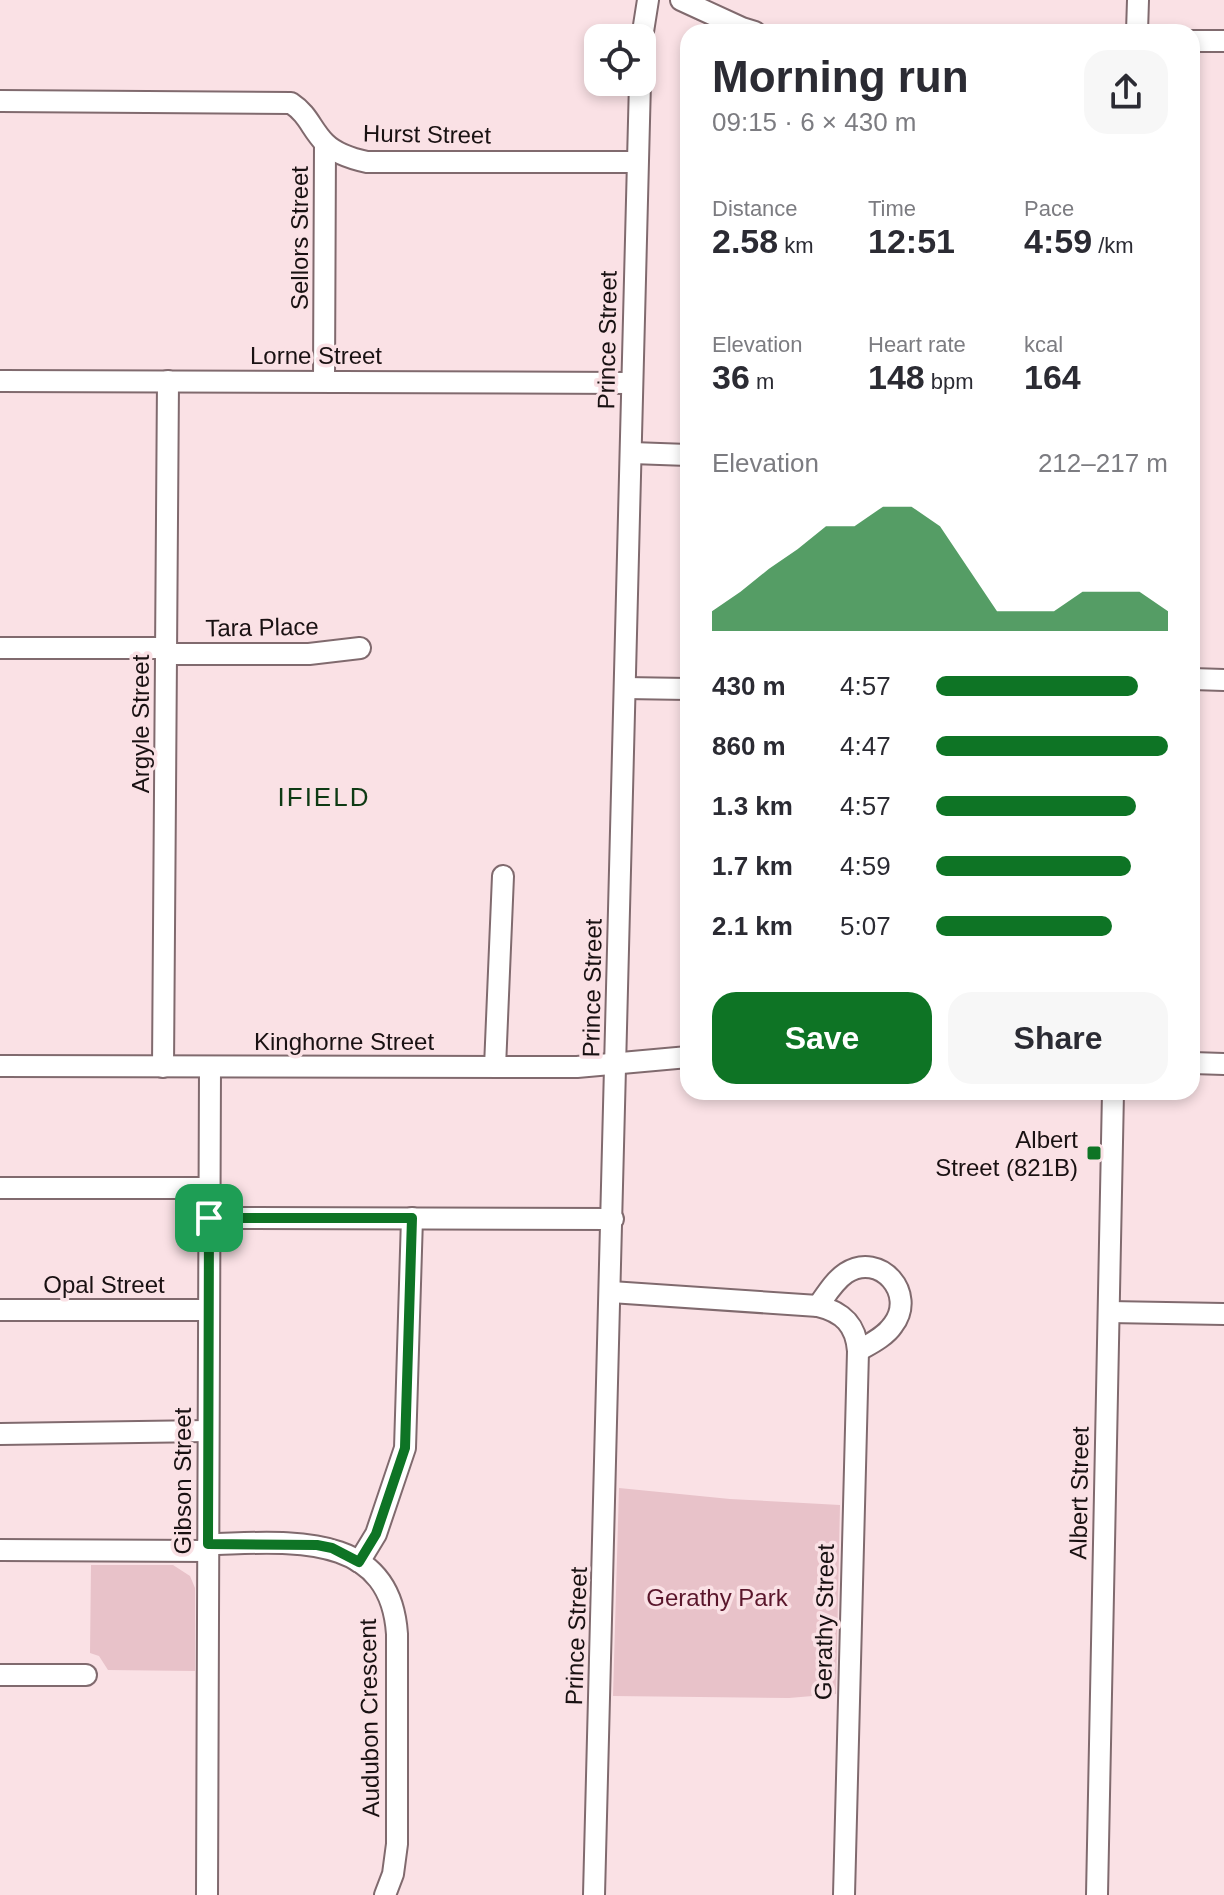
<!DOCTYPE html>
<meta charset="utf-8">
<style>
:root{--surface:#fff;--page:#f7f7f7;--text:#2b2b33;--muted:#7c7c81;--accent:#0e7425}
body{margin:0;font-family:Arial,sans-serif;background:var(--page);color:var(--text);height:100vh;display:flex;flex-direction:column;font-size:30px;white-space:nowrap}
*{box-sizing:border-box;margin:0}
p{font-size:26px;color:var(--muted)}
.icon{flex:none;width:44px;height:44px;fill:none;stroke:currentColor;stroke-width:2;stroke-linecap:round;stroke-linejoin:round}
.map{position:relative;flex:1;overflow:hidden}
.panel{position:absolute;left:680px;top:24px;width:520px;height:1076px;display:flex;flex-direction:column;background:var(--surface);border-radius:24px;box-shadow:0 4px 12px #0003}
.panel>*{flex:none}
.fabs{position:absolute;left:584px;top:24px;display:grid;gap:16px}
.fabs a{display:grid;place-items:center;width:72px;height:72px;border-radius:16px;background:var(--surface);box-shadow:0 4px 12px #0003;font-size:40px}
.pin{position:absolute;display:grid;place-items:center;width:68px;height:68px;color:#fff;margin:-34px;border-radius:16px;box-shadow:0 4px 12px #0006}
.round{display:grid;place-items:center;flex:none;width:84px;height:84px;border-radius:24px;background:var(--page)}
.overview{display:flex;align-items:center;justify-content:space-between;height:136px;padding:0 32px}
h1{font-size:44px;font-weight:800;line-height:60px}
.stats{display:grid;grid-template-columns:repeat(3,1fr);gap:12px;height:136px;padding:8px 32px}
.stats div{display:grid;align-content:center}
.stats b{font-size:34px;font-weight:800}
.stats small{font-size:22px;font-weight:400}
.stats p{font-size:22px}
.chart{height:224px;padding:16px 32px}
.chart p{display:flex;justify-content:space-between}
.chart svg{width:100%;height:144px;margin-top:8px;fill:var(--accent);opacity:.7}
.action{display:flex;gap:16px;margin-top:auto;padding:16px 32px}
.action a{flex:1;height:92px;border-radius:24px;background:var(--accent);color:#fff;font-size:32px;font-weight:800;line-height:92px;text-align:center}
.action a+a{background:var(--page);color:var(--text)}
ul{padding:0 32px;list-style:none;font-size:26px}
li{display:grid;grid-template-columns:128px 96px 1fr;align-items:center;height:60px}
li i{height:20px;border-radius:10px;background:var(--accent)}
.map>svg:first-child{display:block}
</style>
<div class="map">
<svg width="1224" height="1895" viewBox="0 0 1224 1895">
<rect width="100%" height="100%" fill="#fae1e5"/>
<g fill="#e8c2c9">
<path d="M 619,1488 L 730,1499 L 840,1505 L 836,1694 L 789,1698 L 613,1696 Z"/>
<path d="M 91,1565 L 173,1565 L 190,1576 L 195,1588 L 195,1671 L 108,1670 L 99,1656 L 90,1653 Z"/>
</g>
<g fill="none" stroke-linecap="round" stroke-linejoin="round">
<defs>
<g id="minor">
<path d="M 681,0 L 742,28 L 755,32"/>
<path d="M 1137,32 L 1138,0"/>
<path d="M 642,38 L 648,0"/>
<path d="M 1192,41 L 1224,41"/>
<path d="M 0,101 L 291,103 C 309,115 311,129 325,143 C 336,154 353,159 367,162 L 637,162"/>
<path d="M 0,381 L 632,383"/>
<path d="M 324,381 L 325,144"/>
<path d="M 632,453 L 688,455"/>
<path d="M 0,648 L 166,648"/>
<path d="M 166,654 L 309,654 L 360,648"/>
<path d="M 1192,679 L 1224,680"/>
<path d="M 625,688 L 688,689"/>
<path d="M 1192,1063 L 1224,1064"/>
<path d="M 0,1066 L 577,1067 L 688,1057"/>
<path d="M 163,1067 L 168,381"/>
<path d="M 495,1067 L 503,876"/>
<path d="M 0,1188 L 209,1188"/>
<path d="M 209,1218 L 613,1219"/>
<path d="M 611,1292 L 818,1306 C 843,1312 856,1325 858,1351 L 844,1895"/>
<path d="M 818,1306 C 826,1295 834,1281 846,1273 C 880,1251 917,1294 893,1325 C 885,1337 870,1344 858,1351"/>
<path d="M 0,1310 L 208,1310"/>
<path d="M 1109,1312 L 1224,1314"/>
<path d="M 0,1434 L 208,1431"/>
<path d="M 208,1544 C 284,1543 390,1528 397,1634 L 397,1844 L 393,1874 L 385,1895"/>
<path d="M 0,1550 L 208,1551"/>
<path d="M 359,1562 L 376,1534 L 405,1448 L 412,1218"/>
<path d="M 0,1675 L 86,1675"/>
<path d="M 207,1895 L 210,1067"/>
<path d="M 594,1895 L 640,82"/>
<path d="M 1097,1895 L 1113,1092"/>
</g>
</defs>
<use href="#minor" stroke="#806a6e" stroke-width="24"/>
<use href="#minor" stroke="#fff" stroke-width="20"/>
</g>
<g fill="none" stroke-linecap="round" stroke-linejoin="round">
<defs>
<path id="route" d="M 209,1218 L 412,1218 L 405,1448 L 376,1534 L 359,1562 L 332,1548 L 317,1545 L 208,1544 Z"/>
</defs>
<use href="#route" stroke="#fff" stroke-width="16"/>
<use href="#route" stroke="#0e7425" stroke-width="10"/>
</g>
<rect fill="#0e7425" stroke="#fae1e5" stroke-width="3" x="1086" y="1145" width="16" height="16" rx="4"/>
<g text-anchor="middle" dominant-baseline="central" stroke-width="7" stroke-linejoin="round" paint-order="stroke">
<g font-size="24" fill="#191112" stroke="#fae1e5">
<text transform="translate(427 134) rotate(1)">Hurst Street</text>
<text transform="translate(299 238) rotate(-90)">Sellors Street</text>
<text transform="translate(607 340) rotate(-89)">Prince Street</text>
<text x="316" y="355">Lorne Street</text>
<text transform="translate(262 627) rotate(-1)">Tara Place</text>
<text transform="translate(140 724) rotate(-90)">Argyle Street</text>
<text transform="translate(592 988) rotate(-89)">Prince Street</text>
<text x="344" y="1041">Kinghorne Street</text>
<text x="104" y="1284">Opal Street</text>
<text transform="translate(182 1481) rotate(-90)">Gibson Street</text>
<text transform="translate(1079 1493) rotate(-89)">Albert Street</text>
<text transform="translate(824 1622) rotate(-89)">Gerathy Street</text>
<text transform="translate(576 1636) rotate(-88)">Prince Street</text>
<text transform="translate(369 1718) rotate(-91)">Audubon Crescent</text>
</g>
<g font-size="24" fill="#191112" stroke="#fae1e5" text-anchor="end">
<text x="1078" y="1139">Albert<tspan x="1078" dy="28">Street (821B)</tspan></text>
</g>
<g font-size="24" fill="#5a162b" stroke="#fae1e5">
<text x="717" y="1597">Gerathy Park</text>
</g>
<g font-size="26" letter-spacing="2" fill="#0e3a14" stroke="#fae1e5">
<text x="324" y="797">IFIELD</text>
</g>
</g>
</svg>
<div class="fabs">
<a><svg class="icon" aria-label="locate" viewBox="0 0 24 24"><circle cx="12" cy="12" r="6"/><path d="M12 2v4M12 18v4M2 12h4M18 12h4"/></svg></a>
</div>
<div class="pin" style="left:209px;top:1218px;background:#1e9e55"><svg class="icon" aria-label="arrive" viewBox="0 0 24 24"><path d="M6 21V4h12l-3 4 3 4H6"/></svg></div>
<section class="panel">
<div class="overview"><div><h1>Morning run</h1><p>09:15 · 6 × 430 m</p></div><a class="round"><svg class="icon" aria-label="share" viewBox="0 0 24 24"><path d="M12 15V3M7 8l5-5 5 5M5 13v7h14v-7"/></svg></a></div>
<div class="stats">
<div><p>Distance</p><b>2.58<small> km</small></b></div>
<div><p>Time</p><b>12:51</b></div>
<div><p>Pace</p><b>4:59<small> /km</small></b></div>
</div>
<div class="stats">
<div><p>Elevation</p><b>36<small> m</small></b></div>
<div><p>Heart rate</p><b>148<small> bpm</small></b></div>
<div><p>kcal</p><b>164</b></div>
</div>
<div class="chart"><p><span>Elevation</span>212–217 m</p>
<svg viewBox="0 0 160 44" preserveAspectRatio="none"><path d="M0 44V38L10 32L20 25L30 19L40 12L50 12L60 6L70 6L80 12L90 25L100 38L110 38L120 38L130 32L140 32L150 32L160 38V44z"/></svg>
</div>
<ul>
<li><b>430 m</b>4:57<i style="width:87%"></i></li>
<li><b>860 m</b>4:47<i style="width:100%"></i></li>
<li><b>1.3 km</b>4:57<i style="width:86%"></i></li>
<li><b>1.7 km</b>4:59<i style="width:84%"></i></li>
<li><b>2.1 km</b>5:07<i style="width:76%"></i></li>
</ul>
<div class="action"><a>Save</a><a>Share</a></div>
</section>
</div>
